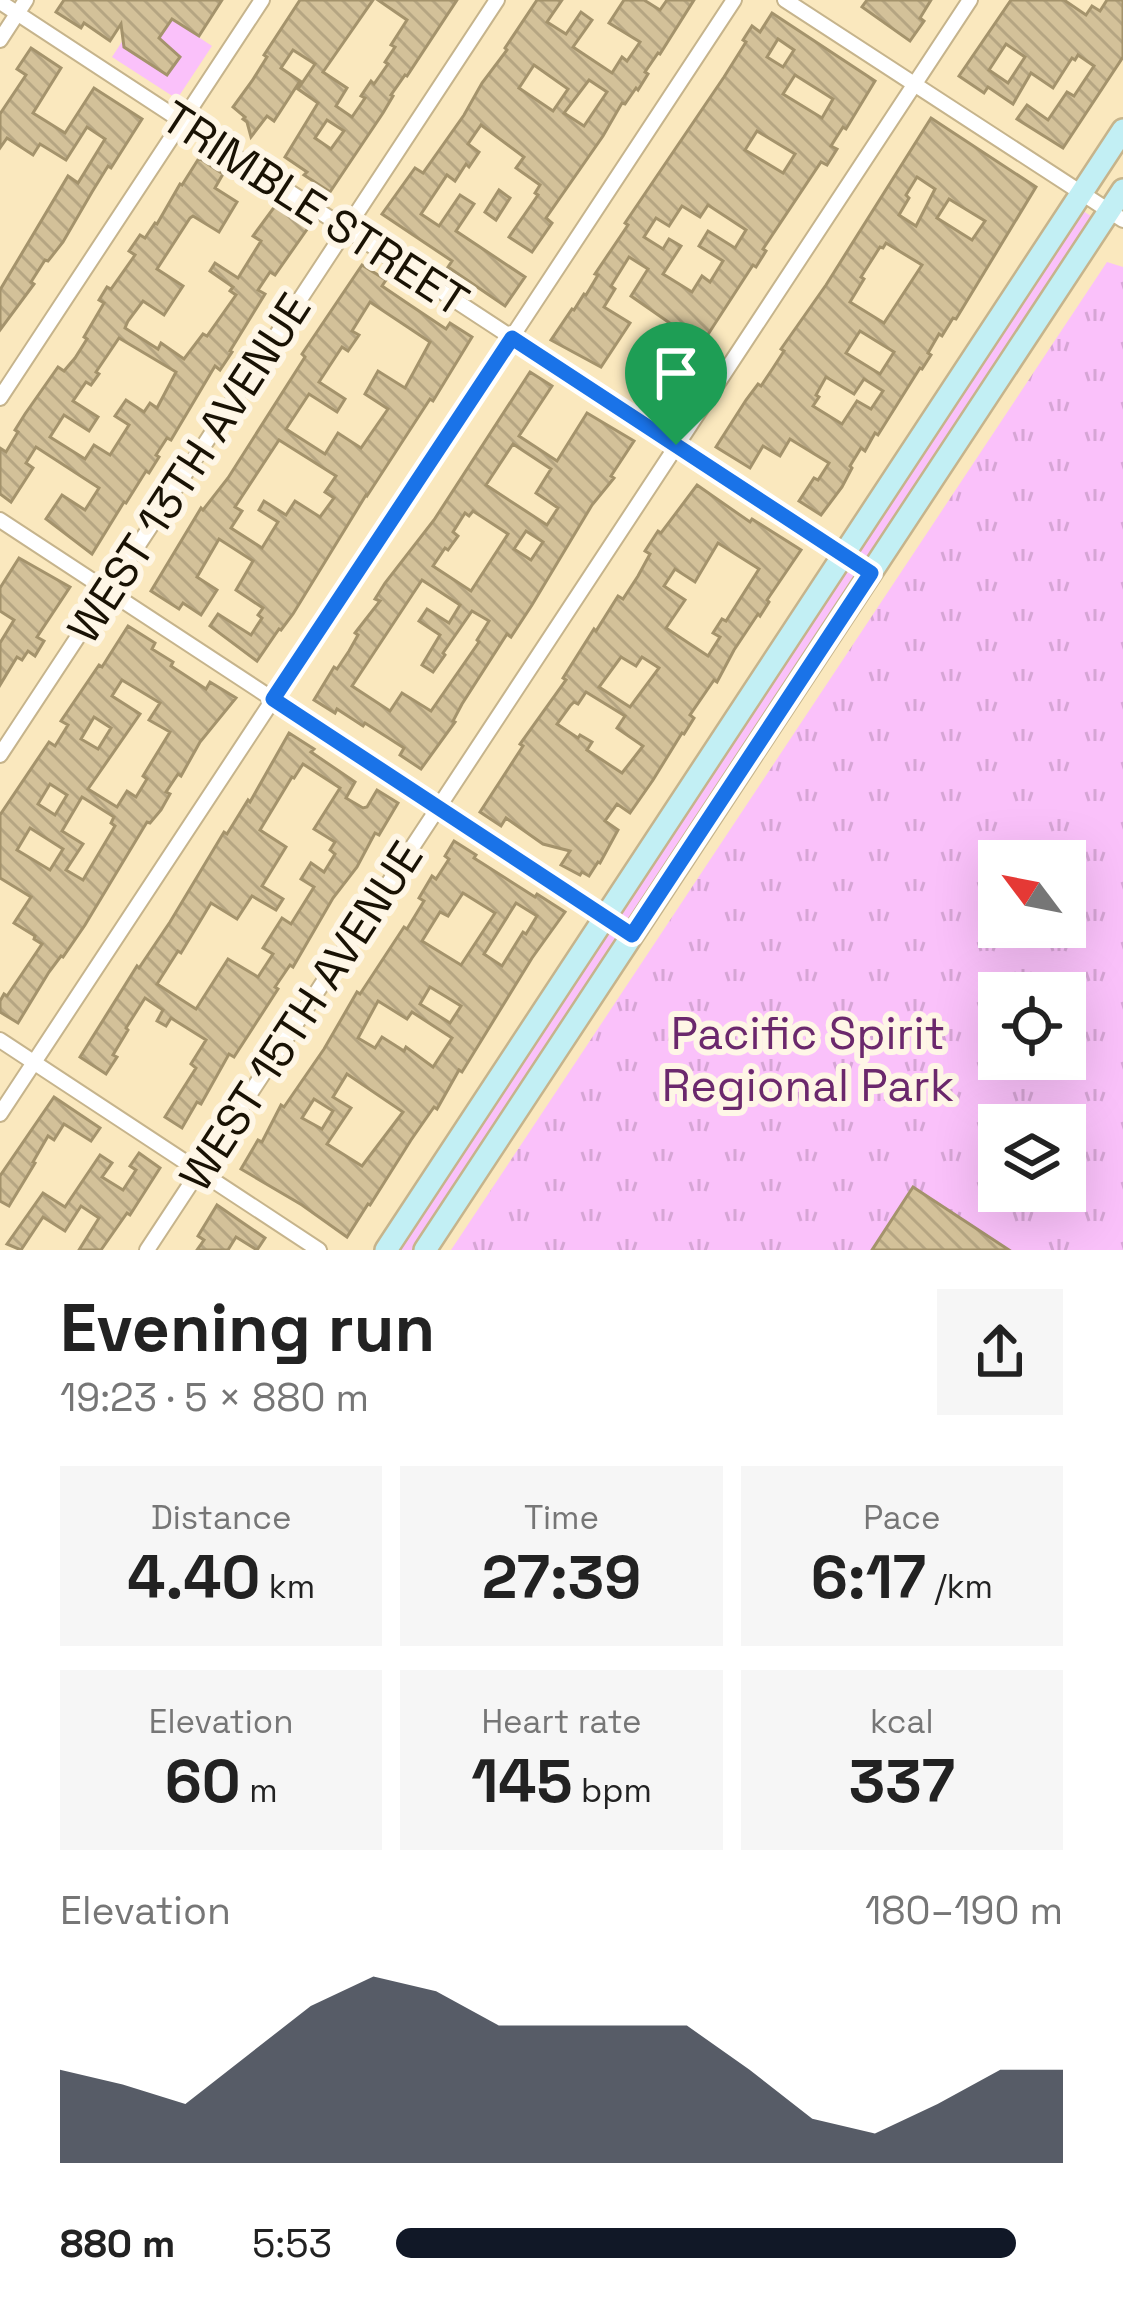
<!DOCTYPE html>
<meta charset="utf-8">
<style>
:root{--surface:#fff;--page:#f6f6f6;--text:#222;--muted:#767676;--accent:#111827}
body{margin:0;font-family:"Space Grotesk",sans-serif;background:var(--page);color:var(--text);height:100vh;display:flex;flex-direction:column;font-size:45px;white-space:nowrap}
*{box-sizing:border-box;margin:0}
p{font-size:39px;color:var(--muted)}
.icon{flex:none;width:66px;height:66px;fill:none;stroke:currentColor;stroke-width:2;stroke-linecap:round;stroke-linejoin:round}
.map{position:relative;height:1250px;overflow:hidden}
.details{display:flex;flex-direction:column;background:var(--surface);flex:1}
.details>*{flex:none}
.needle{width:78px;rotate:302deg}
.fabs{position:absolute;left:978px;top:840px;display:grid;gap:24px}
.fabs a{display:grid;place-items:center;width:108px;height:108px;border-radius:0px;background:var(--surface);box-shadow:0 12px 48px #0002;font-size:60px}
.pin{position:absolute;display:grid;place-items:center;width:102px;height:102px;color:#fff;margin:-123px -51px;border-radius:50% 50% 50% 0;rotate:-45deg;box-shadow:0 0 12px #0007}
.pin .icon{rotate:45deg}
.round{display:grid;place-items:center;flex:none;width:126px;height:126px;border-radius:0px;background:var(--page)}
.head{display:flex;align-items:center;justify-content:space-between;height:204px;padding:0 60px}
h1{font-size:66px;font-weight:800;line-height:90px}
.metrics{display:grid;grid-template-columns:repeat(3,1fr);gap:18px;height:204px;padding:12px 60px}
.metrics div{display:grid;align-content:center;border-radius:0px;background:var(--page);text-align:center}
.metrics b{font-size:60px;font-weight:800}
.metrics small{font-size:33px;font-weight:400}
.metrics p{font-size:33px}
.chart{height:336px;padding:24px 60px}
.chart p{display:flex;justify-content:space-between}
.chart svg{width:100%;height:216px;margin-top:12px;fill:var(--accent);opacity:.7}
ul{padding:0 60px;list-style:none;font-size:39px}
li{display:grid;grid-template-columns:192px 144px 1fr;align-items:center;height:90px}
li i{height:30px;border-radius:15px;background:var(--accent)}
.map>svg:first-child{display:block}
</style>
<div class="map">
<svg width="1123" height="1250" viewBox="0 0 1123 1250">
<defs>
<pattern id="park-tufts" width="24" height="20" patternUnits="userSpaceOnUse" patternTransform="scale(3)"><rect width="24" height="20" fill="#fac1fa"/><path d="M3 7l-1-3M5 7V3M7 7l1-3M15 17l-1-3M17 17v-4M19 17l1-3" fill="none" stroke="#d6a5d5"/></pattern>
<pattern id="building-back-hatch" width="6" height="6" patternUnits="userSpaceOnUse" patternTransform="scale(3)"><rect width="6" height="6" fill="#d3c199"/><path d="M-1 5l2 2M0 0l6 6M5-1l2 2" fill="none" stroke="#b5a582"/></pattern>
</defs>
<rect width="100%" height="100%" fill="#fae8be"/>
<g fill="#fac1fa">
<path d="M 147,3 L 212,46 L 177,99 L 112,57 Z"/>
<path d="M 1083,211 L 1091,216 L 1091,222 L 874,552 L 867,557 L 860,556 L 858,550 L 1078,214 Z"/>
<path d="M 843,572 L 851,573 L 855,578 L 853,584 L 633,917 L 630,920 L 622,918 L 619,913 Z"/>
<path d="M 610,932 L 616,937 L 615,944 L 414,1250 L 396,1250 L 606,933 Z"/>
</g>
<path fill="url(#park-tufts)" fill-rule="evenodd" d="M 1107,262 L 1123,267 L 1123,1250 L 451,1250 ZM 999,861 L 1065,861 L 1065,927 L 999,927 ZM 999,993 L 1065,993 L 1065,1059 L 999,1059 ZM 999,1125 L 1065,1125 L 1065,1191 L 999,1191 Z"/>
<g fill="url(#building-back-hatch)" stroke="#a4936c" stroke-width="3" fill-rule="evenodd">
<path d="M 64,0 L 222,0 L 199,36 L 172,19 L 159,38 L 180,57 L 167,75 L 124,47 L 121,24 L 110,41 L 84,23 L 81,28 L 56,12 Z"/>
<path d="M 300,0 L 373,0 L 323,72 L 347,88 L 336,106 L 352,117 L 365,98 L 361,96 L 371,81 L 374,84 L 388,64 L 385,62 L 395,47 L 391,45 L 407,20 L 378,0 L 457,0 L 407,76 L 405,75 L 391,95 L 393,96 L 383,113 L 330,192 L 304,175 L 307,172 L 285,157 L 318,103 L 298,89 L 315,64 L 293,50 L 281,68 L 300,81 L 274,121 L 267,116 L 251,137 L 247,122 L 243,119 L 245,117 L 233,107 L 252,81 L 267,57 L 264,55 ZM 327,120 L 344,131 L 331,149 L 315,138 Z"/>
<path d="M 537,0 L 562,0 L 547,22 L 566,34 L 581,12 L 592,20 L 573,47 L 612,73 L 622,57 L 627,61 L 640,42 L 609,23 L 624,0 L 644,0 L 660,10 L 667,0 L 694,0 L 660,54 L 658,53 L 645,72 L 648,74 L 638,90 L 636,88 L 625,104 L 622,103 L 603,136 L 546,218 L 552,223 L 532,252 L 509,237 L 538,195 L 535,193 L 540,185 L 516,168 L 524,157 L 481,125 L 468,144 L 479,152 L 469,167 L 466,164 L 455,181 L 447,175 L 421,214 L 439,226 L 460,195 L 474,204 L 456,231 L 525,277 L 505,306 L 448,267 L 452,261 L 382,214 L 415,168 L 423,173 L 464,115 L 482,83 L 507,50 L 505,48 ZM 534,65 L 568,89 L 553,111 L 519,88 ZM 589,80 L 607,92 L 584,126 L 564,113 Z"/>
<path d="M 867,0 L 931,0 L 920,18 L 924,21 L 910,41 L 862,7 Z"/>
<path d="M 1011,0 L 1064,0 L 1086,15 L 1092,6 L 1100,11 L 1107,0 L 1123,0 L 1123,57 L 1063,148 L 1017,119 L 1027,105 L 1048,120 L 1067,92 L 1074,96 L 1094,66 L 1078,55 L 1075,60 L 1072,58 L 1053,88 L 1031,73 L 1013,104 L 988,87 L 984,93 L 959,76 ZM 1006,44 L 1025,57 L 1008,83 L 989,70 Z"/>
<path d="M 772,13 L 875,81 L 846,129 L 843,127 L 831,146 L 837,149 L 827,165 L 821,162 L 763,249 L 766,251 L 756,267 L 753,265 L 681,376 L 676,373 L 655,406 L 637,394 L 660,363 L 656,360 L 674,326 L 631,296 L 648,269 L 629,257 L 611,286 L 615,289 L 604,307 L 630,323 L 601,367 L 551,340 L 572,309 L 574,310 L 584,294 L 586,295 L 598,275 L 595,274 L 628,225 L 625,223 L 724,77 L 746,42 L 743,40 L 752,26 L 760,32 ZM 778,39 L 794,50 L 783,67 L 767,57 ZM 795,75 L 833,99 L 822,118 L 783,94 ZM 757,131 L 795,154 L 783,173 L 745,150 ZM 708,205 L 746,230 L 735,248 L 708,231 L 699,246 L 723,261 L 710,282 L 702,276 L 692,292 L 663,274 L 681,246 L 669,239 L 663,249 L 644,237 L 656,218 L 669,226 L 682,206 L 700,217 Z"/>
<path d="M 31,48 L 61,68 L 33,113 L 65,133 L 94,88 L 142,119 L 111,168 L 108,166 L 92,192 L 63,242 L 48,261 L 45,260 L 31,282 L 34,284 L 0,330 L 0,290 L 68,176 L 78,183 L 105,139 L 87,127 L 66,160 L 40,144 L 33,155 L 7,138 L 0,148 L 0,114 L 26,75 L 17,69 Z"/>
<path d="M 931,118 L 1036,187 L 956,319 L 953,318 L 942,336 L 939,334 L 928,353 L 931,355 L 922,369 L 920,368 L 878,435 L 875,433 L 865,451 L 861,448 L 850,466 L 852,468 L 842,487 L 821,515 L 799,501 L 814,478 L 818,480 L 829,463 L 790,439 L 780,456 L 763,446 L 750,468 L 716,447 L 746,400 L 758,384 L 761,386 L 773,368 L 784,351 L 781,349 L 826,285 ZM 917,177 L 935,189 L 916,226 L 899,215 L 909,198 L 906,195 ZM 949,199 L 985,221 L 972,240 L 937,218 ZM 886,243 L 922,265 L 884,323 L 850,302 L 864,279 L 861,277 L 880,247 L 883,248 ZM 860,331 L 894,352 L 880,374 L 846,353 ZM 826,377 L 854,394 L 864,379 L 883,391 L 871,409 L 857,401 L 842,424 L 813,406 L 819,397 L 816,395 Z"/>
<path d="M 199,158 L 223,174 L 215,188 L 237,202 L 219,232 L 193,216 L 190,218 L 157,269 L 183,286 L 164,315 L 143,301 L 128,321 L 125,328 L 158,349 L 161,343 L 184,359 L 203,334 L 207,336 L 236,295 L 230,291 L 233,287 L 210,271 L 215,263 L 238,278 L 261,241 L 253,236 L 275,206 L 308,228 L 275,275 L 270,272 L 258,290 L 265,294 L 230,351 L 232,352 L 220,370 L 215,366 L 171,440 L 167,438 L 156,455 L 159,457 L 149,473 L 146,471 L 126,503 L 124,502 L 92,554 L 46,519 L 62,495 L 85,510 L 99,488 L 36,447 L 26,463 L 33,468 L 11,502 L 0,494 L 0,448 L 6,452 L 18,432 L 15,430 L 25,414 L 58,367 L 64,371 L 75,358 L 87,339 L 84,337 L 104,303 L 99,300 L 107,287 L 111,289 L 135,255 L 129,251 L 140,235 L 145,238 L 155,223 L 157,224 L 180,184 L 182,185 ZM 119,338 L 176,372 L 157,408 L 150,403 L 144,412 L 126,400 L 115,416 L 129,425 L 110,455 L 94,445 L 85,459 L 50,437 L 64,415 L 89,431 L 98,417 L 73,401 L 86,382 L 91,385 L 99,374 L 96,372 Z"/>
<path d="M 499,190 L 510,198 L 496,220 L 485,212 Z"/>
<path d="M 362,265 L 386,280 L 382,286 L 410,305 L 446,329 L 450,323 L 472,337 L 433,401 L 430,399 L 367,496 L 366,495 L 293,614 L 281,630 L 279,629 L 257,661 L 210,626 L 218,614 L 251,635 L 262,618 L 258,615 L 263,608 L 236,590 L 253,561 L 219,539 L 197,577 L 217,590 L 201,615 L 183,603 L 179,609 L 151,591 L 201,508 L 203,510 L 228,478 L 305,357 L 302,354 ZM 370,302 L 430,342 L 405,388 L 378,371 L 365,394 L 388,409 L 361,448 L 338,433 L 325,454 L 286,429 L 309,394 L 337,412 L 345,399 L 319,382 L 342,347 L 348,351 L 359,335 L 352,331 ZM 279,440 L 336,476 L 325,492 L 334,498 L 320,517 L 295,501 L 286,515 L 264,501 L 259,510 L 278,522 L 262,548 L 231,528 L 242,511 L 235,507 Z"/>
<path d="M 530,372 L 552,386 L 519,436 L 557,461 L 587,413 L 634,441 L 611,476 L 614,478 L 592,505 L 532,605 L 511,637 L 507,634 L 462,704 L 453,721 L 455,722 L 421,769 L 400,755 L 404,748 L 365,723 L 363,726 L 337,709 L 335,713 L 314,700 L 334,667 L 337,669 L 349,651 L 358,635 L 355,633 L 380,601 L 375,599 L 385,583 L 434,520 ZM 513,444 L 551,469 L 536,493 L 558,508 L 547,525 L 486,485 ZM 473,511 L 508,534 L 471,591 L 433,566 L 445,548 L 448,550 L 458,536 L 453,532 L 465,513 L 469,516 ZM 526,531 L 543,542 L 531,560 L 514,549 ZM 422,580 L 460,605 L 449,623 L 427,609 L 419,621 L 440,635 L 422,665 L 433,672 L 445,655 L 443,653 L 472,611 L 489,621 L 477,640 L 479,642 L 431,711 L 402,693 L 390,711 L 352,686 Z"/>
<path d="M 697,485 L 750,522 L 752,519 L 801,550 L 767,600 L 769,602 L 760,616 L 758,614 L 734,650 L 717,682 L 714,680 L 690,715 L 694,718 L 684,734 L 682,733 L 653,780 L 630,813 L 617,804 L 605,821 L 618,830 L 600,863 L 598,862 L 589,876 L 582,872 L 580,875 L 561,865 L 570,851 L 543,844 L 506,818 L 501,826 L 480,812 L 523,746 L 520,744 L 566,680 L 563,678 L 594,629 L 596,631 L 618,596 L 623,599 L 638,576 L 650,554 L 645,551 L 658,531 L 661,533 ZM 718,543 L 759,569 L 726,621 L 722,619 L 713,633 L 720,637 L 708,656 L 666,628 L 685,600 L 664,586 L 675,569 L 695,582 ZM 621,657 L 636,666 L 642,657 L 659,668 L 630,707 L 599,687 ZM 586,692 L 625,716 L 617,728 L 643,746 L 622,773 L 587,750 L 592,742 L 580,735 L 578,738 L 557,724 L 570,706 L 574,702 L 578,704 Z"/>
<path d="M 19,558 L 70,587 L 37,637 L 44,641 L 35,656 L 28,651 L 22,660 L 17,657 L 0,685 L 0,643 L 14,620 L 0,611 L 0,588 Z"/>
<path d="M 128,626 L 155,643 L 152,649 L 173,662 L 171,666 L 206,689 L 210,682 L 236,698 L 200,742 L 181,776 L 178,774 L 166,792 L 170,794 L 161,810 L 150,823 L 147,822 L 85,925 L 63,957 L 61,956 L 49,972 L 18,1023 L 0,1012 L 0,1001 L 4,994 L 7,996 L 42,944 L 34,939 L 35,936 L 14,923 L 31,897 L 0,878 L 0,815 L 49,742 L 55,746 L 68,725 L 61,721 L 99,665 L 102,667 ZM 122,680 L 160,703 L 149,720 L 170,732 L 143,776 L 147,779 L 136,797 L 127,791 L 117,807 L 88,789 L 140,714 L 112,696 ZM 94,717 L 111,728 L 98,749 L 81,739 ZM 50,784 L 67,795 L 55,815 L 38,804 ZM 82,797 L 114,817 L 111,823 L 115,826 L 83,880 L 66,870 L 83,844 L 62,831 ZM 30,828 L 63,849 L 50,870 L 17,850 Z"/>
<path d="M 289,733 L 314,749 L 311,752 L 355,782 L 346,798 L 363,808 L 367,807 L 377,790 L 398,803 L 379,835 L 375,833 L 357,867 L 333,898 L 293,967 L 290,965 L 275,987 L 278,989 L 234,1057 L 229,1054 L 201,1104 L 197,1102 L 182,1128 L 165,1117 L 196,1068 L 191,1064 L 206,1040 L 171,1018 L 166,1026 L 157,1021 L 163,1010 L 145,998 L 126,1028 L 128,1030 L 113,1055 L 117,1057 L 106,1074 L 80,1057 L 137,966 L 139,968 L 170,922 L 224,832 L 227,834 L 248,800 L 250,802 ZM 303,764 L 340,788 L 314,829 L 335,842 L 330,850 L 335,854 L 324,872 L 311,863 L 301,879 L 314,887 L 291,924 L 282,918 L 263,948 L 273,954 L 258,977 L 228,959 L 196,1009 L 157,984 L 178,951 L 181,953 L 211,903 L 237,919 L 252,896 L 276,910 L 283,899 L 262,886 L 286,847 L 260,830 L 292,777 L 294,778 Z"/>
<path d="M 454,841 L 476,855 L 474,858 L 535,897 L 537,894 L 565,912 L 532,958 L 462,1072 L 459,1070 L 437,1109 L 434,1107 L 411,1140 L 370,1205 L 368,1204 L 347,1237 L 302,1205 L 241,1169 L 258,1140 L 262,1142 L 281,1105 L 284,1107 L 324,1049 L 357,992 L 360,994 L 404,927 L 407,929 L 424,901 L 419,898 L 432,876 L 436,879 L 449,859 L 445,856 ZM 463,893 L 495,913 L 461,965 L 422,941 L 440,912 L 448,916 ZM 516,903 L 537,916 L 526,934 L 523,932 L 502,966 L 484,954 ZM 430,987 L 461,1006 L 450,1023 L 420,1004 ZM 378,1001 L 407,1019 L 412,1012 L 452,1038 L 433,1067 L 406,1047 L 404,1051 L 382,1037 L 375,1048 L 358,1038 ZM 347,1074 L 403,1112 L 362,1166 L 327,1144 L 351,1108 L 333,1097 ZM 314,1099 L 333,1111 L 322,1129 L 302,1118 Z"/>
<path d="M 54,1097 L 100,1128 L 91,1141 L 64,1124 L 54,1140 L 48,1136 L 33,1162 L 35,1163 L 9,1206 L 0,1201 L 0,1176 Z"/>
<path d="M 139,1153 L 160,1168 L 130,1215 L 127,1213 L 101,1250 L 79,1250 L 99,1218 L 81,1206 L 65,1231 L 43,1217 L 21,1250 L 7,1244 L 43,1193 L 65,1207 L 100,1155 L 112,1163 L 102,1177 L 123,1190 L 136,1170 L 130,1166 Z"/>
<path d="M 913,1187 L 1009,1250 L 872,1250 Z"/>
<path d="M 217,1205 L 265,1238 L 257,1250 L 236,1237 L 228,1250 L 197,1250 L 204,1240 L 198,1236 Z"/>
</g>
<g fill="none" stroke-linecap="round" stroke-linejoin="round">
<defs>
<g id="street">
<path d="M 785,0 L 1123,220"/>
<path d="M 0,2 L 871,573"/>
<path d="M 0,40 L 26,0"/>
<path d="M 0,398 L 262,0"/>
<path d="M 0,520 L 632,935"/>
<path d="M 0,755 L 497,0"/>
<path d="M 0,1040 L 319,1250"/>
<path d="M 0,1114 L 734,0"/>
<path d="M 147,1250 L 970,0"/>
</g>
<g id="secondary">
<path d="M 386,1250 L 1123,130"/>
<path d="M 425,1250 L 1123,190"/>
</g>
</defs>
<use href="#street" stroke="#c6b48c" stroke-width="18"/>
<use href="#secondary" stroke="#c6b48c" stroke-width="26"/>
<use href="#street" stroke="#fff" stroke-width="14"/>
<use href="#secondary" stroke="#c2eff4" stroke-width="21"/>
</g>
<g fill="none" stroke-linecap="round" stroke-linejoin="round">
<defs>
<path id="route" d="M 512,338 L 871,573 L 632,935 L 273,699 Z"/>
</defs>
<use href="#route" stroke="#fff" stroke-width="24"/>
<use href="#route" stroke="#1a73e8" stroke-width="15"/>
</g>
<g text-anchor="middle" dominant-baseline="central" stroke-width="12" stroke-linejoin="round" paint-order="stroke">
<g font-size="45" fill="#191204" stroke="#fef6e6">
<text transform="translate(315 209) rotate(33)">TRIMBLE STREET</text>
<text transform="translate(189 468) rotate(-57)">WEST 13TH AVENUE</text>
<text transform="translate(301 1016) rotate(-57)">WEST 15TH AVENUE</text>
</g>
<g font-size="45" fill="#6b286c" stroke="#fef6e6">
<text x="808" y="1033">Pacific Spirit<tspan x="808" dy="52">Regional Park</tspan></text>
</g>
</g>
</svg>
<div class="fabs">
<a><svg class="needle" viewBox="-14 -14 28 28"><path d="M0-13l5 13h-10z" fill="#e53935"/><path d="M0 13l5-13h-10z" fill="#767676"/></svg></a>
<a><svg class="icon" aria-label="locate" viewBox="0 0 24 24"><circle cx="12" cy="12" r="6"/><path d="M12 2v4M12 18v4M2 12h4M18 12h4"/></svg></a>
<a><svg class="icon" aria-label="layers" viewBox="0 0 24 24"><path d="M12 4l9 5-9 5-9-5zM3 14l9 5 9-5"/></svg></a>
</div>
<div class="pin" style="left:676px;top:445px;background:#1e9e55"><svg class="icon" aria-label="arrive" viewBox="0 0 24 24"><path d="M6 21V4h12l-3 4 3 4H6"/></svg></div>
</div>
<section class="details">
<div class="head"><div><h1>Evening run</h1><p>19:23 · 5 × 880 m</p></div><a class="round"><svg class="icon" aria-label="share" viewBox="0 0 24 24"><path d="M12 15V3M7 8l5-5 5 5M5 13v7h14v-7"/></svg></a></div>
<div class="metrics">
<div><p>Distance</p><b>4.40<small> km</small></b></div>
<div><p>Time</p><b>27:39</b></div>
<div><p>Pace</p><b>6:17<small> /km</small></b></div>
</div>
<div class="metrics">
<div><p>Elevation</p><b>60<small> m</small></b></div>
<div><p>Heart rate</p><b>145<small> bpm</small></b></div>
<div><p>kcal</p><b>337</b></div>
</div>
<div class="chart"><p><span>Elevation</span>180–190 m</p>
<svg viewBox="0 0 160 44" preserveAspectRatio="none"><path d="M0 44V25L10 28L20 32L30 22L40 12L50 6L60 9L70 16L80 16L90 16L100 16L110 25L120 35L130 38L140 32L150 25L160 25V44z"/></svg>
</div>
<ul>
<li><b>880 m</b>5:53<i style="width:93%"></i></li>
</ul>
</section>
